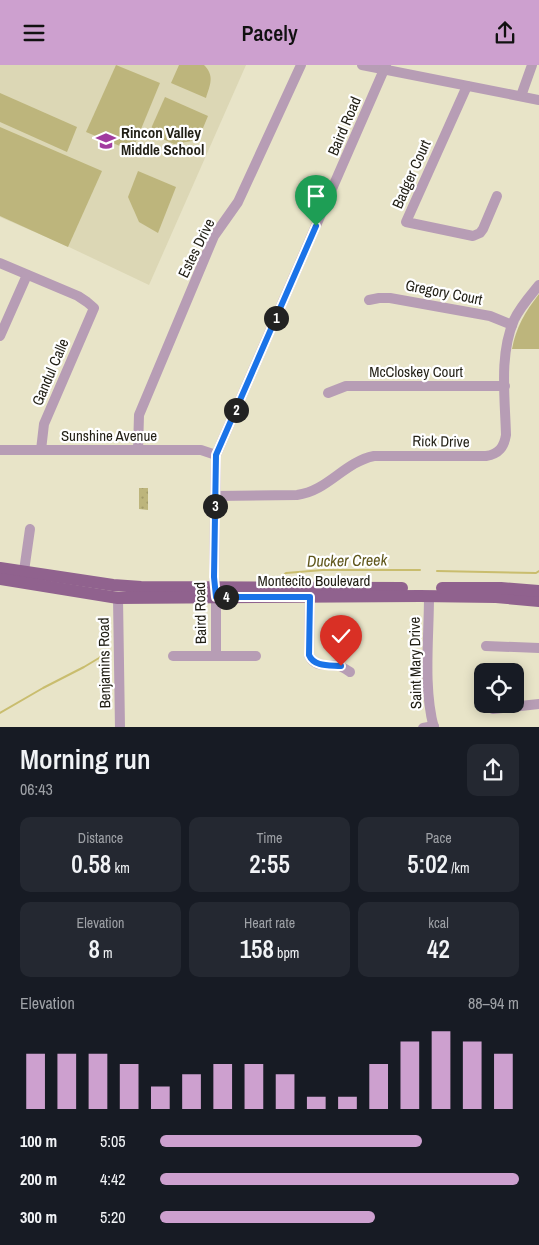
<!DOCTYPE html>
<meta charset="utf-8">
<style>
:root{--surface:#171b24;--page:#242831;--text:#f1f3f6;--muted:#9ea1a6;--accent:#cda0cf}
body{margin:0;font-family:"Archivo Narrow",sans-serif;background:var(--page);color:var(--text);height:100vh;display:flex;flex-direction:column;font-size:19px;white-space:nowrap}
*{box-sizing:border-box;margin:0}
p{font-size:16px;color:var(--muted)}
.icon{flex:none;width:28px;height:28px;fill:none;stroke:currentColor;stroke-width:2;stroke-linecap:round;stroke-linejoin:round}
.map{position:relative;height:662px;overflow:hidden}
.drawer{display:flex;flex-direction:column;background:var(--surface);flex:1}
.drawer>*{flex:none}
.buttons{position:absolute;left:474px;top:598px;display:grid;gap:10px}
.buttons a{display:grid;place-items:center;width:50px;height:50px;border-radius:10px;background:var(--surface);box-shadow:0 2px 12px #0003;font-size:25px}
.pin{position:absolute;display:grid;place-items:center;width:42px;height:42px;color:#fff;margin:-51px -21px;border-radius:50% 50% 50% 0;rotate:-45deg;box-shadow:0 0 5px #0007}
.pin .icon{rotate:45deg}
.km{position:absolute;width:25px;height:25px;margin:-12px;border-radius:50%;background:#222;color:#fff;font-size:14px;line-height:25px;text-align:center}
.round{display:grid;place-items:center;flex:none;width:52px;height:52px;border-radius:10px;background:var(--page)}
.head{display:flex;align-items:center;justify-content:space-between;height:85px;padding:0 20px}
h1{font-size:28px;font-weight:600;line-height:38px}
.stats{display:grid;grid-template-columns:repeat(3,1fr);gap:8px;height:85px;padding:5px 20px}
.stats div{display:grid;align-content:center;border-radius:10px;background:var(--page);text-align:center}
.stats b{font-size:25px;font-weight:600}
.stats small{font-size:14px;font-weight:400}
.stats p{font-size:14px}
.chart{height:140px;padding:10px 20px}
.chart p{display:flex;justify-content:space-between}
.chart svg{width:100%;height:90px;margin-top:5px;stroke:var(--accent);stroke-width:6}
ul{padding:0 20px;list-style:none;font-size:16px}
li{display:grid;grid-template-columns:80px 60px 1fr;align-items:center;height:38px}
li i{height:12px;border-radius:6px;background:var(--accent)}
header{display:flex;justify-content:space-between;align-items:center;height:65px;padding:0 20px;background:var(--accent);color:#111;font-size:22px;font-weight:600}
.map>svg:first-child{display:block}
</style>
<header><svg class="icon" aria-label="menu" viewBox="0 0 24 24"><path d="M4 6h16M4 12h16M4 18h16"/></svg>Pacely<svg class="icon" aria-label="share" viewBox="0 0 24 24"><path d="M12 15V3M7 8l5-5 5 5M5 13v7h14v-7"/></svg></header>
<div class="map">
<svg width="539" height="663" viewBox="0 0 539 663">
<defs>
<pattern id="garden-dots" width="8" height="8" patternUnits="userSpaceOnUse" patternTransform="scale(1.25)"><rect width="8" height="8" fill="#bdb57c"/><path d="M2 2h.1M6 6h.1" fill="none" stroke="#a29b6a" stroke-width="1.8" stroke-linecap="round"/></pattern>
</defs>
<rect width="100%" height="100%" fill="#e8e4c8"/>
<path fill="#dcd7b5" d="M 0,0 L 246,0 L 149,220 L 69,182 L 0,152 Z"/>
<g fill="#bdb57c">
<path d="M 116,0 L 160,18 L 132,86 L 86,67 Z"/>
<path d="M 179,0 L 204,0 C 215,11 210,20 206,33 L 171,18 Z"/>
<path d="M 0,28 L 77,62 L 67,87 L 0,57 Z"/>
<path d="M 165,32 L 208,51 L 198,75 L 174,79 L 149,68 Z"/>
<path d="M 0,62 L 102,106 L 68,182 L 0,151 Z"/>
<path d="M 138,106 L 176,122 L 158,168 L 139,157 L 128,132 Z"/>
<path d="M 539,229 L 539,284 L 512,284 C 516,262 525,247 539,229 Z"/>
</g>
<path fill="url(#garden-dots)" d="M 139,423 L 148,423 L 148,445 L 139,444 Z"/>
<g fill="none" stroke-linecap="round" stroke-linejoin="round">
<g stroke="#c9bd6e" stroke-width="2">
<path d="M 437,506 L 536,508 L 539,506"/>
<path d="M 277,515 L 286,508 L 323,505 L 420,505"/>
<path d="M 0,648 L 43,623 L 84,602 L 109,587"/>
</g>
<g stroke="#b79db5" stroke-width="10">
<path d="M 362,0 L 539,35"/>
<path d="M 467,21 L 406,157 L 473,171 L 480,168 L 483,164 L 497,131"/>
<path d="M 521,31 L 532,0"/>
<path d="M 0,198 L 78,231 L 87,237 L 94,243 L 44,359 L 41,385"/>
<path d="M 369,235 L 379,233 L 390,233 L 490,251 L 512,260"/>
<path d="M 0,271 L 27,210"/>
<path d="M 328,328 L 346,321 L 505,321"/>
<path d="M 0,385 L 201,385 L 216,390"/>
<path d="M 138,385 L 139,350 L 214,171 L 238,137 L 301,0"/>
<path d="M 215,431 L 297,430 C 328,426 344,397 374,391 L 486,391 C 499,389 504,382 506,370 C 505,332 499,290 514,255 C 520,242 530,231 539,220"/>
<path d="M 24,506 L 30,464"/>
<path d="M 429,531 C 429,573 423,623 434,663"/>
<path d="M 310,532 L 309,590 C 315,604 327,598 339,601 C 343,602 347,605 350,607"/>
<path d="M 118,533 L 120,663"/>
<path d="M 486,581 L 539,583"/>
<path d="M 216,590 L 216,531 L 214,512 L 216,390 L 386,0"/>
<path d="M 173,591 L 256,591"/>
<path d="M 493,644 L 539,639"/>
<path d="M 423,663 L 434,661"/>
</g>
<g stroke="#90628e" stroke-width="12">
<path d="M 0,503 L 113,520 L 141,522 L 402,523"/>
<path d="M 0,514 L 118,533 L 420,531 L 496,532 L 539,536"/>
<path d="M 442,523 L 501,523 L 539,526"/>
</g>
</g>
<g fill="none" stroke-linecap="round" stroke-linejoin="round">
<defs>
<path id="route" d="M 316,161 L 216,390 L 214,512 L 216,532 L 310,532 L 309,590 C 314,602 329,600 341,601"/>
</defs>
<use href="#route" stroke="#fff" stroke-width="10"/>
<use href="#route" stroke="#1a73e8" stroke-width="6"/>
</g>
<defs>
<symbol id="school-bare" viewBox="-9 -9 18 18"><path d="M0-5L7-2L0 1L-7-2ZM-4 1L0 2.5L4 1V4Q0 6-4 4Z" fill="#a13b9f" stroke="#fff" stroke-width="2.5" paint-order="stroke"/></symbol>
</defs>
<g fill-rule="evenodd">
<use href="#school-bare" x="92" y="62" width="28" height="28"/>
</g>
<g text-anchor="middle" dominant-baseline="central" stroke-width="4.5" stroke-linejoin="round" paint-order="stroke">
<g font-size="15" fill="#211f15" stroke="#fff">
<text transform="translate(344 61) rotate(-67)">Baird Road</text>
<text transform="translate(411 109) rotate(-66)">Badger Court</text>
<text transform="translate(196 183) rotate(-64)">Estes Drive</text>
<text transform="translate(444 227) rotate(11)">Gregory Court</text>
<text x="416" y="306">McCloskey Court</text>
<text transform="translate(50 307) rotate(-67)">Gandul Calle</text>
<text x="109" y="370">Sunshine Avenue</text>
<text transform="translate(441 376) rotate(1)">Rick Drive</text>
<text x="314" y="515">Montecito Boulevard</text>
<text transform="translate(200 548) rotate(-91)">Baird Road</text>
<text transform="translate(104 598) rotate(-91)">Benjamins Road</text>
<text transform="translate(415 598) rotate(-91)">Saint Mary Drive</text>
</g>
<g font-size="15" font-weight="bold" fill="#211f15" stroke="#fff" text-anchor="start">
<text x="121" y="67">Rincon Valley<tspan x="121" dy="17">Middle School</tspan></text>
</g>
<g font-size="16" font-style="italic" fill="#5f561b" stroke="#fff">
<text transform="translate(347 495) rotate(-1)">Ducker Creek</text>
</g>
</g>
</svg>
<div class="buttons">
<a><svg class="icon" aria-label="locate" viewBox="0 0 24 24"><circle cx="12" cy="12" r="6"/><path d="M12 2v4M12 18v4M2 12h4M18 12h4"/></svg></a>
</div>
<div class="pin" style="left:316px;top:161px;background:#1e9e55"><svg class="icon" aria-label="arrive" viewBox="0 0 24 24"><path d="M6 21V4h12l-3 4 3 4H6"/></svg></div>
<div class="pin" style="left:341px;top:601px;background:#d93025"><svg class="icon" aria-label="check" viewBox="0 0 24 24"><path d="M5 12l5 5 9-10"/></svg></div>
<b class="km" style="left:276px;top:253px">1</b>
<b class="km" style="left:236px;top:345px">2</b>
<b class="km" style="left:215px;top:441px">3</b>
<b class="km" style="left:226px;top:532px">4</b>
</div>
<section class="drawer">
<div class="head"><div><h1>Morning run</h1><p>06:43</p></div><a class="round"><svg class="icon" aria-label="share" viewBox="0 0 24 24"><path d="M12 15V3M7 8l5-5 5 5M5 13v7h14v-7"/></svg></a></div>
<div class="stats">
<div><p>Distance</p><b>0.58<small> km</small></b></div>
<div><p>Time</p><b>2:55</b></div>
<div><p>Pace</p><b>5:02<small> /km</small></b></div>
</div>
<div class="stats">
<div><p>Elevation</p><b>8<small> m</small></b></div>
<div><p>Heart rate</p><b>158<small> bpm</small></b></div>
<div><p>kcal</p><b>42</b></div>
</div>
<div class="chart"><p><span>Elevation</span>88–94 m</p>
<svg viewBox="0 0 160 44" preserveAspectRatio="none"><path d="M5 44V17M15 44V17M25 44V17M35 44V22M45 44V33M55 44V27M65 44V22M75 44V22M85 44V27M95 44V38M105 44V38M115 44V22M125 44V11M135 44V6M145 44V11M155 44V17"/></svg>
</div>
<ul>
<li><b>100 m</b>5:05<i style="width:73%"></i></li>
<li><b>200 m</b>4:42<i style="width:100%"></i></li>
<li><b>300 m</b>5:20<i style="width:60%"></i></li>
</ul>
</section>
